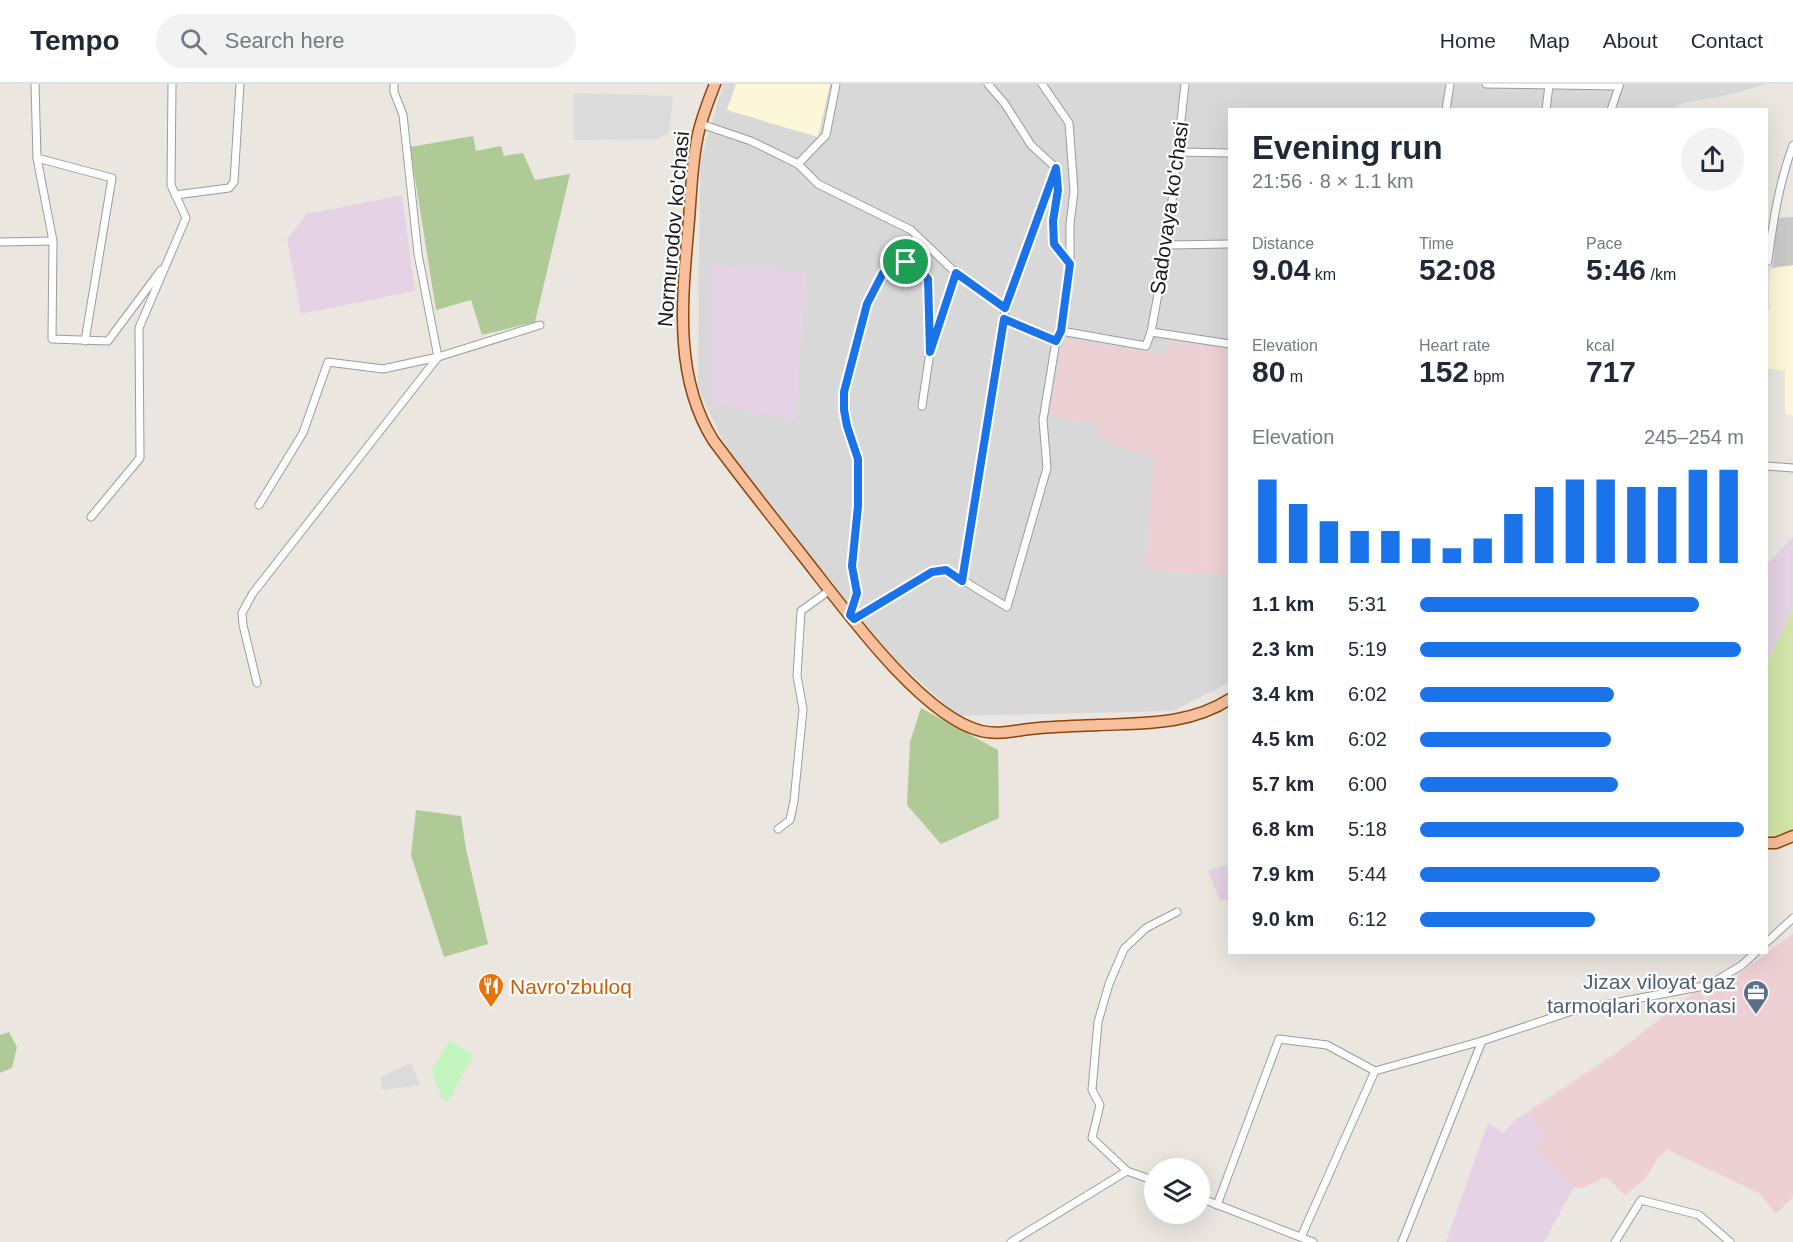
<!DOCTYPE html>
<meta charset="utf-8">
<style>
:root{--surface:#fff;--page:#f2f2f3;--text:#1f2937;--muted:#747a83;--line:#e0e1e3;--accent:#1a73e8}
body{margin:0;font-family:Arial,sans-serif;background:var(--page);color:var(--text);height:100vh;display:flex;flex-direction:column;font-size:22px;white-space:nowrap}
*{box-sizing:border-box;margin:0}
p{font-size:20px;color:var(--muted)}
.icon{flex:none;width:33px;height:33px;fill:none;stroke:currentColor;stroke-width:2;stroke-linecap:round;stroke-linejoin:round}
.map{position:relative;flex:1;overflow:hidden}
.drawer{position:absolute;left:1228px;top:24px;width:540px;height:846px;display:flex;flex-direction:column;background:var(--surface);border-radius:0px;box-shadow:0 6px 24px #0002}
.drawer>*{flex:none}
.controls{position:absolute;left:1144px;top:1074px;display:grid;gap:12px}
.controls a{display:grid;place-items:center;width:66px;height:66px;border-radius:50%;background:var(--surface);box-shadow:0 6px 24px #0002;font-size:30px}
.pin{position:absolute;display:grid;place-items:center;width:51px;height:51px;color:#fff;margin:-26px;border:3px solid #fff;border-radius:50%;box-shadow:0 2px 6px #0007}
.round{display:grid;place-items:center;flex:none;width:63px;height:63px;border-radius:32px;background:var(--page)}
.overview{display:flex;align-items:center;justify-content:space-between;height:102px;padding:0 24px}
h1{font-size:33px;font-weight:700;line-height:45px}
.stats{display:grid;grid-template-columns:repeat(3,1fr);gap:9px;height:102px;padding:6px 24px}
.stats div{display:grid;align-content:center}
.stats b{font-size:30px;font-weight:700}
.stats small{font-size:16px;font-weight:400}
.stats p{font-size:16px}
.chart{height:168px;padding:12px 24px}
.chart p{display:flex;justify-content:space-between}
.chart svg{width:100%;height:108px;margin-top:6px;stroke:var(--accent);stroke-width:6}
ul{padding:0 24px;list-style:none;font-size:20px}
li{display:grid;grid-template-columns:96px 72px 1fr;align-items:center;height:45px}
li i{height:15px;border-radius:8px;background:var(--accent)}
header{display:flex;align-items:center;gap:36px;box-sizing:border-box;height:84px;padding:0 30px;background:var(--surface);border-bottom:2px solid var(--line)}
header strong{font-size:28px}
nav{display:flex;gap:33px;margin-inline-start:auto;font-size:21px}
.search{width:420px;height:54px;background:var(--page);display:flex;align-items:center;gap:15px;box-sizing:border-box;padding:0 21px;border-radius:33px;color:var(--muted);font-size:22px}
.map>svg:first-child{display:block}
</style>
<header>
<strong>Tempo</strong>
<div class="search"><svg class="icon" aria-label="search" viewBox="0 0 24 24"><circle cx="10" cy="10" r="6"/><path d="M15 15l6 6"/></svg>Search here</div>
<nav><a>Home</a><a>Map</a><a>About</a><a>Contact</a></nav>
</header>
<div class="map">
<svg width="1793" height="1158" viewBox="0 0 1793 1158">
<rect width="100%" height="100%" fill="#ece6e1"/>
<path fill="#d9d8d8" d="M 723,0 L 1768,0 L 1719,13 L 1682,19 L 1672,25 L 1230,26 L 1230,598 L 1173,627 L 958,632 L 895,575 L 840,513 L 726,363 L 698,304 L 700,79 Z"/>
<g fill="#edd0d4">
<path d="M 1064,255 L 1166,271 L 1167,257 L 1230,265 L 1230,353 L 1228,353 L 1230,492 L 1145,486 L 1154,374 L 1124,365 L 1096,351 L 1098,340 L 1049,332 Z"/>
<path d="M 1793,850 L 1793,1113 L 1776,1130 L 1759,1109 L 1668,1066 L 1658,1073 L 1645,1095 L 1625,1111 L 1606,1093 L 1582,1104 L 1574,1103 L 1535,1062 L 1544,1051 L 1528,1028 L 1615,970 L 1698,905 L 1705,915 Z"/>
</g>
<g fill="#e5d3e5">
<path d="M 402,111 L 415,207 L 301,230 L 287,155 L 307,130 Z"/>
<path d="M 712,180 L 806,189 L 795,336 L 712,320 Z"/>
<path d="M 1793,453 L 1793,523 L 1767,580 L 1767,480 Z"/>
<path d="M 1230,779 L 1230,815 L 1220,817 L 1208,787 Z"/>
<path d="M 1528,1028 L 1544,1051 L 1536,1062 L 1574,1103 L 1544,1158 L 1446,1158 L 1488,1039 L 1503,1049 L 1516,1035 Z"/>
</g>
<g fill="#fdf7d9">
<path d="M 736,0 L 830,0 L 818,53 L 727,26 Z"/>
<path d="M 1793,181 L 1793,332 L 1785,330 L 1785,287 L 1767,284 L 1767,226 L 1770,225 L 1769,207 L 1771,184 Z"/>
</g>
<path fill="#c9c9c9" d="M 1793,133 L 1793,181 L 1771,184 L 1774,177 L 1776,134 Z"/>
<path fill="#d1e5a8" d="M 1793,523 L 1793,748 L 1781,753 L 1767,755 L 1767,580 Z"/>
<g fill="#afca97">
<path d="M 473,52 L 476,67 L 501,62 L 504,72 L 523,69 L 535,96 L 570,90 L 535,238 L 482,251 L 471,216 L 436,226 L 410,63 Z"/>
<path d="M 921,624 L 998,666 L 999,734 L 941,760 L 907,721 L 910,658 Z"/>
<path d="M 416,726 L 461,732 L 466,765 L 488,860 L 444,873 L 411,771 Z"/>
<path d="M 9,948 L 17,963 L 12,984 L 0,989 L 0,951 Z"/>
</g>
<path fill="#c3f6be" d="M 450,956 L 473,971 L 448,1019 L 441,1013 L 432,986 Z"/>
<g fill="#dbdbdb">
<path d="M 574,9 L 673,12 L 669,48 L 658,55 L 574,56 Z"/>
<path d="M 411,979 L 420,1001 L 382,1006 L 381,993 Z"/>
</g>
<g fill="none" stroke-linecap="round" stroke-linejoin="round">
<defs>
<g id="minor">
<path d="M 35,0 L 37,74 L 112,94 L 85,257"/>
<path d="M 988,0 L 1005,20 L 1031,61 L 1056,84 L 1058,106 L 1053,137 L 1054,160 L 1070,180"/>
<path d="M 1042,0 L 1069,39 L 1074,107 L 1070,140 L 1070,180 L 1061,247 L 1146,262 L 1151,248 L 1230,260"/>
<path d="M 1486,0 L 1619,2 L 1619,0"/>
<path d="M 1446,26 L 1450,0"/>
<path d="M 1546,26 L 1549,1"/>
<path d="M 1611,26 L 1619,2"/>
<path d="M 701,40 L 751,57 L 798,80 L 818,100 L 911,146 L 956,189 L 1005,224 L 1004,235 L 1056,257 L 1061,247"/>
<path d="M 1178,68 L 1230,69"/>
<path d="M 37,74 L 53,157 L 52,255 L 108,257 L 161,186"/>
<path d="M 798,80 L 826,51 L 836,0"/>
<path d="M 175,111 L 229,104 L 234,98 L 240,0"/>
<path d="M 0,158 L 53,157"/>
<path d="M 1167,161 L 1230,160"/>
<path d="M 1768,177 C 1773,137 1779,99 1793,61"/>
<path d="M 1005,224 L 1055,85"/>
<path d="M 1151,248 L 1167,161 L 1185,0"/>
<path d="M 932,262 L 956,189"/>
<path d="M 1767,382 L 1793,384"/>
<path d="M 259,421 L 303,349 L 328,278 L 383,285 L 438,273 L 418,170 L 403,31 L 394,8 L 394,0"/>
<path d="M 91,433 L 140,374 L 139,244 L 186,134 L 171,101 L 172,0"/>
<path d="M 962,497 L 1004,235"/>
<path d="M 850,530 L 857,509 L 852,482 L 858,422 L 858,375 L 847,342 L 844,326 L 844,308 L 867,220 L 883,189 L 906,178 L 916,181 L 928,195 L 930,268 L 922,322"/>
<path d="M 854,535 L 932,488 L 946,486 L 1007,523 L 1047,384 L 1043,336 L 1056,257"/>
<path d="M 257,599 L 243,541 L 242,529 L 253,509 L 438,273 L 540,241"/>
<path d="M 778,745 L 790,736 L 794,717 L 803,625 L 797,592 L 801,527 L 830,506"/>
<path d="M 1767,858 L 1793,834"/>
<path d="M 1155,1097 L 1127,1087 L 1092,1054 L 1100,1021 L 1092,1006 L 1098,938 L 1109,900 L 1124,865 L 1146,844 L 1177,828"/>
<path d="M 1200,1114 L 1313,1158"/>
<path d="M 1217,1121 L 1279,955 L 1327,961 L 1375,987"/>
<path d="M 1301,1153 L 1375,987 L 1482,957 L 1572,927 L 1709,901 L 1742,881 L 1756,868"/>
<path d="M 1011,1158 L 1127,1087"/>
<path d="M 1402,1158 L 1482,957"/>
<path d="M 1615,1158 L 1641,1116 L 1699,1131 L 1730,1158"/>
</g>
<g id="primary">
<path d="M 715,0 C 708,18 700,37 697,56 C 691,86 691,117 688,147 C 682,218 674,293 713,356 C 742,395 772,433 802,471 C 841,520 920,632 981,647 C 999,651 1013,647 1030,645 C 1053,642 1076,642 1098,641 C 1144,639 1190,641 1230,615"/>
<path d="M 1767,759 L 1776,759 L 1793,752"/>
</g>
</defs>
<use href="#minor" stroke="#9c9c9c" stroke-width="9"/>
<use href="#primary" stroke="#8b4707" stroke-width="13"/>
<use href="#minor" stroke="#fff" stroke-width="7"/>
<use href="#primary" stroke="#f7bf9b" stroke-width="10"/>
</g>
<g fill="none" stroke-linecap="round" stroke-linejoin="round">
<defs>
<path id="route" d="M 1056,84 L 1058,106 L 1053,137 L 1054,160 L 1070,180 L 1061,247 L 1056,257 L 1004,235 L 962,497 L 946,486 L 932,488 L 854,535 L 850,531 L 857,509 L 852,482 L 858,422 L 858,375 L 847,342 L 844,326 L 844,308 L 867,220 L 883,189 L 906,178 L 916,181 L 928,195 L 930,268 L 956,189 L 1005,224 Z"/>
</defs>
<use href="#route" stroke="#fff" stroke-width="12"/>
<use href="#route" stroke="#1a73e8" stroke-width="8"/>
</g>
<defs>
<symbol id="restaurant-pin" viewBox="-11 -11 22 30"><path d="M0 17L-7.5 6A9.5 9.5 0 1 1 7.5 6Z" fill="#e8710a" stroke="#fff"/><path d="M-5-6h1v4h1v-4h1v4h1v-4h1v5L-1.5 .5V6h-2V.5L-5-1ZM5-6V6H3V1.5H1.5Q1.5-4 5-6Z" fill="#fff"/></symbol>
<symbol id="office-pin" viewBox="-11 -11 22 30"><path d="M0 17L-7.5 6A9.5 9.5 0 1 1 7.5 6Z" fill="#5c6f8a" stroke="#fff"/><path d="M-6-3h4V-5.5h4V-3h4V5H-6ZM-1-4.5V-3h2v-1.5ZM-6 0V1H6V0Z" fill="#fff"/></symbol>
</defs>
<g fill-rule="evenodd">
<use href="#restaurant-pin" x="476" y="887" width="30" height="40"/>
<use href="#office-pin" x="1741" y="894" width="30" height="40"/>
</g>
<g text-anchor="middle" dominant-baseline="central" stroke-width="4.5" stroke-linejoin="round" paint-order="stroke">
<g font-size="21" fill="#1b1b1b" stroke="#fff">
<text transform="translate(1169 124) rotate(-82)">Sadovaya ko'chasi</text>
<text transform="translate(673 145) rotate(-85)">Normurodov ko'chasi</text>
</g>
<g font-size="21" fill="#4e5e75" stroke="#fff" text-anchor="end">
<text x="1736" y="897">Jizax viloyat gaz<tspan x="1736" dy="24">tarmoqlari korxonasi</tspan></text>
</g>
<g font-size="21" fill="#c56008" stroke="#fff" text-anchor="start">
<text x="510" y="902">Navro'zbuloq</text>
</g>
</g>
</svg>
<div class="controls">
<a><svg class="icon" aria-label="layers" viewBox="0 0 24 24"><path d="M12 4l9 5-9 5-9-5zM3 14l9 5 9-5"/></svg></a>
</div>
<div class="pin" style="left:906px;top:178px;background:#1e9e55"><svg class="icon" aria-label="arrive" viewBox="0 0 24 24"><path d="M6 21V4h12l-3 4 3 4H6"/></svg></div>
<section class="drawer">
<div class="overview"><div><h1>Evening run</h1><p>21:56 · 8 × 1.1 km</p></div><a class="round"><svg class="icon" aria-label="share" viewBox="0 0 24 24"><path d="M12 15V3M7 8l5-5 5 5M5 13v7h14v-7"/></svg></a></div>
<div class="stats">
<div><p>Distance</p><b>9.04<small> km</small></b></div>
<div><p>Time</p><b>52:08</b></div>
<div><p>Pace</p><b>5:46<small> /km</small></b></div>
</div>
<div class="stats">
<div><p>Elevation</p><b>80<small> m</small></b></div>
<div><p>Heart rate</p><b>152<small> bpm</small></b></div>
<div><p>kcal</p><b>717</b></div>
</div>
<div class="chart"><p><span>Elevation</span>245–254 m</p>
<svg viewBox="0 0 160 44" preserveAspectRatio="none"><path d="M5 44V10M15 44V20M25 44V27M35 44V31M45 44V31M55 44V34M65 44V38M75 44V34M85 44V24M95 44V13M105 44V10M115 44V10M125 44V13M135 44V13M145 44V6M155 44V6"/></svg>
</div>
<ul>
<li><b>1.1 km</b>5:31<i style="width:86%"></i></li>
<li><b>2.3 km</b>5:19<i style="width:99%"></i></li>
<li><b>3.4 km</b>6:02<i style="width:60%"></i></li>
<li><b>4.5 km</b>6:02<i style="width:59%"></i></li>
<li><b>5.7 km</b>6:00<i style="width:61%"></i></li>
<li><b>6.8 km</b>5:18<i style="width:100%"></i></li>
<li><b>7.9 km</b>5:44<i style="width:74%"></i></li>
<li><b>9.0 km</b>6:12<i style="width:54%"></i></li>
</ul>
</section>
</div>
